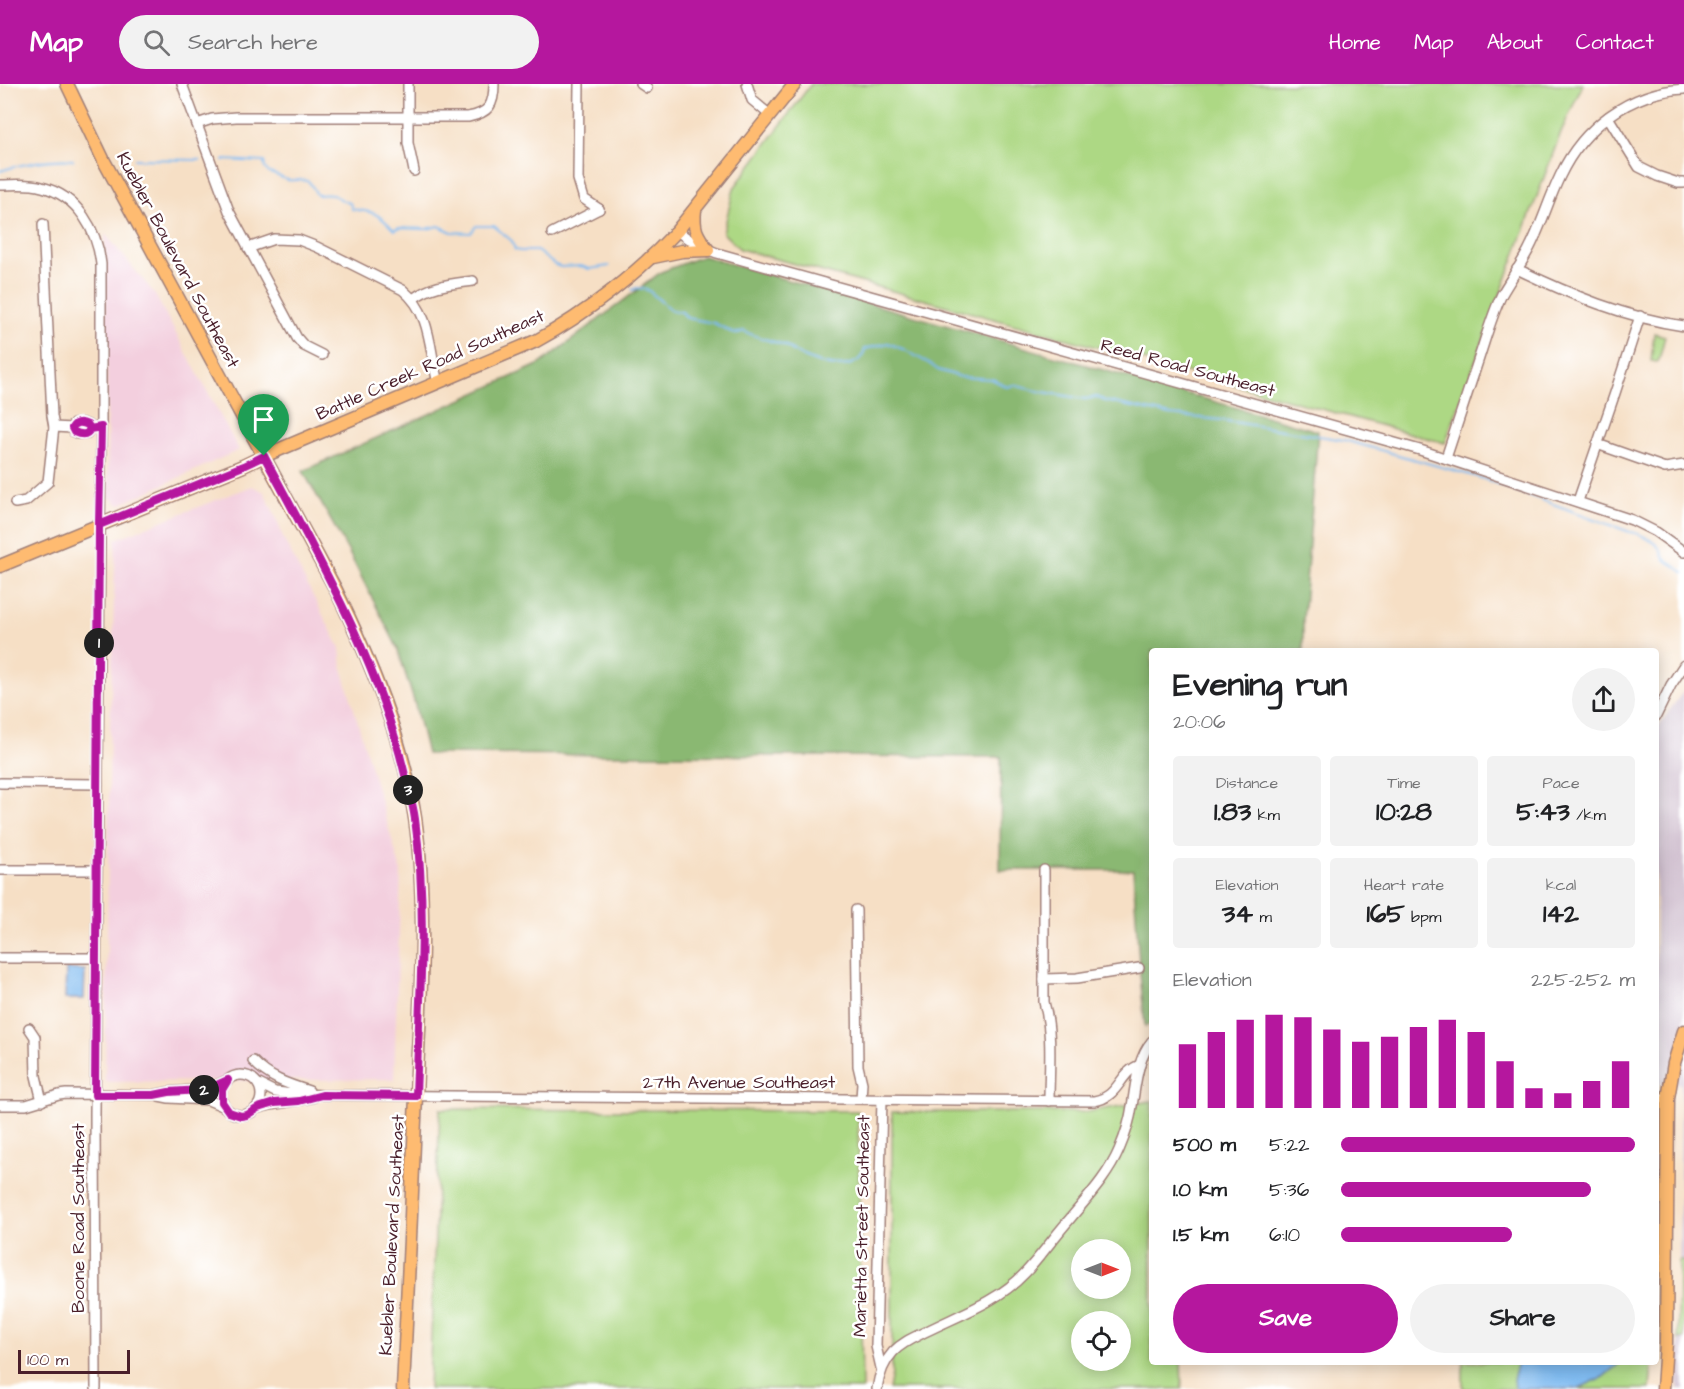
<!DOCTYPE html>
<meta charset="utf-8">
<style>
:root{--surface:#fff;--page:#f2f2f2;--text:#202124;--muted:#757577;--accent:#b5179e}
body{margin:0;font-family:"Architects Daughter",sans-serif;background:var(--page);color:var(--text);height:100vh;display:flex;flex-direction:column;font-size:22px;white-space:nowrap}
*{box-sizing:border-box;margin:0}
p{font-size:20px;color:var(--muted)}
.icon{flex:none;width:33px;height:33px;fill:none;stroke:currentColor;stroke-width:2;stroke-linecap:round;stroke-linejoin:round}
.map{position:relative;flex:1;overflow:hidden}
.side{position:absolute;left:1149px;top:564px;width:510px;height:717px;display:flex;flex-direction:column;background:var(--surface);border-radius:6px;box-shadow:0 3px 15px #0003}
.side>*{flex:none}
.needle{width:39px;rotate:90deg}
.buttons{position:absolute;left:1071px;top:1155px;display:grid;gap:12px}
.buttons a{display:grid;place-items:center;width:60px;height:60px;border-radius:50%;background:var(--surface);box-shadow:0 3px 15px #0003;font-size:30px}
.scale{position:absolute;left:18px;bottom:15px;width:112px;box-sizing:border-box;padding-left:6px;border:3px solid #4a1f2b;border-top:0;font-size:16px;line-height:21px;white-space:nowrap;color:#4a1f2b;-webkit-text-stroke:4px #fff;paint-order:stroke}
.pin{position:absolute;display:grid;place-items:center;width:51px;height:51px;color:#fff;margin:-62px -26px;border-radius:50% 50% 50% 0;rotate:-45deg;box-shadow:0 0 6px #0007}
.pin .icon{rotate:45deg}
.km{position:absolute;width:30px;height:30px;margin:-15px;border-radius:50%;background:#222;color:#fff;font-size:16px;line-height:30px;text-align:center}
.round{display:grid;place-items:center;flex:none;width:63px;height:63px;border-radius:32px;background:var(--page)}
.head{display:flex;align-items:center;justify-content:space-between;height:102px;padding:0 24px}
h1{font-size:33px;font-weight:700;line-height:45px}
.metrics{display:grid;grid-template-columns:repeat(3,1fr);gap:9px;height:102px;padding:6px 24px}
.metrics div{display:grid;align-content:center;border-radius:6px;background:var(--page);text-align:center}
.metrics b{font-size:26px;font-weight:700}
.metrics small{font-size:16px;font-weight:400}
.metrics p{font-size:16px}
.chart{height:168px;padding:12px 24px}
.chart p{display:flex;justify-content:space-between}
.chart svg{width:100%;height:108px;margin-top:6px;stroke:var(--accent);stroke-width:6}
.action{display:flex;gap:12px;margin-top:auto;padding:12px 24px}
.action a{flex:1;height:69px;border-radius:36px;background:var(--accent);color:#fff;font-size:24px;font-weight:700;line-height:69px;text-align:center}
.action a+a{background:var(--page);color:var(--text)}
ul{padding:0 24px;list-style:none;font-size:20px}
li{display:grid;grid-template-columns:96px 72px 1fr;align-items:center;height:45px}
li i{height:15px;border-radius:8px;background:var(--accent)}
header{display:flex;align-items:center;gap:36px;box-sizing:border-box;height:84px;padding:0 30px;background:var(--accent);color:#fff}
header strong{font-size:28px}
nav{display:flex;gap:33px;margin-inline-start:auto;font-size:21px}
.search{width:420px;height:54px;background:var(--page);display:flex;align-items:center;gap:15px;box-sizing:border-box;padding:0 21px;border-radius:33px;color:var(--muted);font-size:22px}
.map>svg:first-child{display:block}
</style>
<header>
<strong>Map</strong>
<div class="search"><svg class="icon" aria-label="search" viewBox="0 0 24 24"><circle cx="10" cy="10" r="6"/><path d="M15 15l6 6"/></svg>Search here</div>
<nav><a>Home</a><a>Map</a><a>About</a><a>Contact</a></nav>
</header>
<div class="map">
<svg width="1684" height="1305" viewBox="0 0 1684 1305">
<rect width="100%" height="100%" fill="#fff"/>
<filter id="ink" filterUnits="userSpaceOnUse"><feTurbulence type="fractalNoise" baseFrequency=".0167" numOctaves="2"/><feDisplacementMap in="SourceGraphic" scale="12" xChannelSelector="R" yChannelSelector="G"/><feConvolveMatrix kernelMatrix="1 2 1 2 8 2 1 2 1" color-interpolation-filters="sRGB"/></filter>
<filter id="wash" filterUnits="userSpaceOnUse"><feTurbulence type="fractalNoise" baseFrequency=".008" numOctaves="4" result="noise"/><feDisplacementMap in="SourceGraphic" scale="24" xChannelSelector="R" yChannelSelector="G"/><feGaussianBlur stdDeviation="1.35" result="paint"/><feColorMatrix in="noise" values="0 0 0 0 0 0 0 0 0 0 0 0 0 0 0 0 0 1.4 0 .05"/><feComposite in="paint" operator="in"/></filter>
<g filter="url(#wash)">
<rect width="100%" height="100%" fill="#f6dfc5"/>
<g fill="#f3cfde">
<path d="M 105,150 L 154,209 L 239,366 L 119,421 L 108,412 Z"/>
<path d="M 252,402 L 264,408 L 276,433 L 284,456 L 340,564 L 342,584 L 401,787 L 394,995 L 105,998 L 110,642 L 116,455 Z"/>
</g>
<path fill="#cfbdce" d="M 1684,606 L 1684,1305 L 1678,1305 L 1681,1000 L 1656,999 L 1656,646 Z"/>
<g fill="#add884" stroke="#7c7c58" stroke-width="1.5" fill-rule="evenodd">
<path d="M 811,0 L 1583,0 L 1561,48 L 1445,359 L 740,165 L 723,149 L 734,104 Z"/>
<path d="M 1654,249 L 1665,252 L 1659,276 L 1657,278 L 1651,277 Z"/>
<path d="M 1152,1017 L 1152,1278 L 1181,1278 L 1182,1305 L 889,1305 L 892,1290 L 892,1028 L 1086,1028 ZM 1082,1166 L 1120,1166 L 1120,1204 L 1082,1204 ZM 1082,1238 L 1120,1238 L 1120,1276 L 1082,1276 Z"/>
<path d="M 440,1025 L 858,1027 L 862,1305 L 429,1305 Z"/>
<path d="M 1679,1177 L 1684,1177 L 1684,1255 L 1678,1256 Z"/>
<path d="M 1463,1278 L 1652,1278 L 1650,1305 L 1463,1305 Z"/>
</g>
<path fill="#8ab872" stroke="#6a6c4e" stroke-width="1.5" d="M 703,172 L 1318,347 L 1303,536 L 1303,567 L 1152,567 L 1152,940 L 1145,942 L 1139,877 L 1133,786 L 1000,786 L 1001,673 L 427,670 L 414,617 L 397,563 L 347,465 L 303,387 L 540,280 L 661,188 Z"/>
<g fill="#7ebaf0" stroke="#646c8e" stroke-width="1.5">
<path d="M 66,885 L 85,886 L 84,915 L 65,915 Z"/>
<path d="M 1518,1278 L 1621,1278 L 1603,1293 L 1577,1305 L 1515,1305 L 1513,1295 Z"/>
</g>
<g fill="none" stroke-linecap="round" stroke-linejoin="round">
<g stroke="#7ebaf0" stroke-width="2">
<path d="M 135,75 L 200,76"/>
<path d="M 224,76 L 264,78 L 265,84 L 269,89 C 277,90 281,95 288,96 C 294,97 303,94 309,98 C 312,101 315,107 317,111 C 324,111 331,109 337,113 C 343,116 343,118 350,119 L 352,125 C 375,128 378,129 394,146 L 399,144 L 426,145 L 439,142 L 452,148 L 471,149 L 476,142 L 494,142 L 512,157 L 515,166 L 520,167 L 537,167 L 555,181 L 561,183 L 581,182 L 589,185 L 609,182"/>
<path d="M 0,87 C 25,79 48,74 73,76"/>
<path d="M 632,206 L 637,204 L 648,206 L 671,226 L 682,228 L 687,234 L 714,239 L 735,250 L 744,247 C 756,254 771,256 784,261 C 791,264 796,270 804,273 C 821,281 858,291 865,265 L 888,259 L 905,266 L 930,280 L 938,286 L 961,293 L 992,295 L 1007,303 L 1014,301 L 1037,307 L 1085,315 L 1097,313 L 1105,317 L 1171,331 L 1221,336 L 1344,356 L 1481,394 L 1630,448 C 1640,449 1654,457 1660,465 C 1662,468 1662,472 1664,474 C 1669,480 1679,483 1684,489"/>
</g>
</g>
</g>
<g filter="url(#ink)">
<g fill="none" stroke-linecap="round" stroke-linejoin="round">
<defs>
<g id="minor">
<path d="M 182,0 L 229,127 L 297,254 L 304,262 L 322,271"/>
<path d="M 408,0 L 408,59 L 414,87"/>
<path d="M 579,0 L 578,95 L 584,115 L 599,125"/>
<path d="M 641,0 L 647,4"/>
<path d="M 747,0 L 752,16 L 770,31"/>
<path d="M 1608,33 L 1639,83 L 1657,92 L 1678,99 L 1684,99"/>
<path d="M 197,40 L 212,35 L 236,33 L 468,33 C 489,29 494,21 494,0"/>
<path d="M 0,101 C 14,101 29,99 42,103 C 78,112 97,146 101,180 L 101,343 L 95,1030 L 96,1305"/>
<path d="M 677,147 L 697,161 L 717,169 L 1420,366 L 1632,436 L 1656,448 L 1684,468"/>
<path d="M 552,149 L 599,125"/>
<path d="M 248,164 L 274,155 L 299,156 L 317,163 L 403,206 C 432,230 429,266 438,299"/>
<path d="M 1517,185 C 1569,210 1626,234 1684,242"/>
<path d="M 413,215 C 431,201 451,200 473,197"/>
<path d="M 54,343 L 72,344 L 74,340 L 83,339 L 88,341 L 90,345"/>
<path d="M 72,344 L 74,348 L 78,350 L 87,349 L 90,345 L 94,344"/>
<path d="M 1597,360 L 1665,384 L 1684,381"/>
<path d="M 1446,374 C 1457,341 1468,308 1479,274 C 1486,253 1492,231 1502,210 C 1510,196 1520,182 1528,167 C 1541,143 1548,117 1560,92 C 1583,43 1630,8 1684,5"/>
<path d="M 1578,417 L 1615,309 L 1640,232"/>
<path d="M 15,419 L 26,417 L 48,398 L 54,343 L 52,332 L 43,140"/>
<path d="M 1656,632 L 1671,601 L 1684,581"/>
<path d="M 0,699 L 98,700"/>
<path d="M 0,786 L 97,786"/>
<path d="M 1044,786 L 1044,918 C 1053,950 1049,984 1049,1017"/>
<path d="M 856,826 L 858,982 L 862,999 L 861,1015"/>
<path d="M 0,874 L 96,874"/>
<path d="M 1044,895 L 1077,894 L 1139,884"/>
<path d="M 29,944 L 35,953 L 36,992 L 42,1017"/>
<path d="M 253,977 C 269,994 287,1000 309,1007"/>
<circle cx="241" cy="1011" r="20"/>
<path d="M 259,1000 L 275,1008 L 285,1009 L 322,1011 L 1094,1017 C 1120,1013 1119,988 1140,981"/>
<path d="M 159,1012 L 169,1014 L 208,1016 L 225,1023"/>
<path d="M 1656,1014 L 1668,1014"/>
<path d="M 0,1021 L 26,1021 L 59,1011 L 66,1010 L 154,1011 L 169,1008 L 208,1005 L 228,996"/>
<path d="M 258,1024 C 276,1019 295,1018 314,1013"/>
<path d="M 881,1284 L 876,1262 L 882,1015"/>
<path d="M 877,1305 C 879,1291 883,1279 893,1268 C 902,1258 915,1253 927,1247 C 961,1230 999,1217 1025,1189 C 1041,1172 1054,1153 1069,1136 C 1087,1114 1108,1092 1119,1066 C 1125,1052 1130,1037 1132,1022 C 1136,1000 1137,975 1152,957"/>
</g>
<g id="major">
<path d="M 67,0 L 104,77 L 335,504 C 370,576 403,655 415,734 C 427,818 421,904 417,988 C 413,1094 408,1199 403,1305"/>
<path d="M 695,125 C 693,145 696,150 708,166"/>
<path d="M 653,173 L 682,167 L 708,166"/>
<path d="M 0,482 L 243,382 L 264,372 L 536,257 C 586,230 638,189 677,147 L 795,0"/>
<path d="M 1663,1305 L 1666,1259 L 1668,1014 L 1674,979 L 1684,947"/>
</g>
</defs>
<use href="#minor" stroke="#a07f78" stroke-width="12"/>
<use href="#major" stroke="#a07f78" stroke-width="15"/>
<use href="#minor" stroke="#fff" stroke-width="9"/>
<use href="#major" stroke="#febb71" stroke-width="12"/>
</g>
</g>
<g fill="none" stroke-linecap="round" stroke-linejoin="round" filter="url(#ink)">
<defs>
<path id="route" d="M 264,372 L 243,382 L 99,441 L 101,343 L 90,345 C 87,352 81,351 74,348 L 72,344 C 76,337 82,338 88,341 L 90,345 L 101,343 L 99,441 L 95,1011 L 154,1011 L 169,1008 L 200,1006 L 208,1005 L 228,996 L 222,1006 L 222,1018 L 229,1028 L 241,1032 L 247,1031 L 258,1024 L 274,1019 L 299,1017 L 322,1011 L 416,1012 C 419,919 428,827 415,735 C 413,720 408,705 405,691 C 378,576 319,475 264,372"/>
</defs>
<use href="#route" stroke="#fff" stroke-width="12"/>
<use href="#route" stroke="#b5179e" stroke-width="8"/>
</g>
<g text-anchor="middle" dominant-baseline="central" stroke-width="5" stroke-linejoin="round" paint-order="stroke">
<g font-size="18" fill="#4a1f2b" stroke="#fff">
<text transform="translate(178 176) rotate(62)">Kuebler Boulevard Southeast</text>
<text transform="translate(430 281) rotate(-24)">Battle Creek Road Southeast</text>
<text transform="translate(1188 284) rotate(15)">Reed Road Southeast</text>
<text x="739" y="998">27th Avenue Southeast</text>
<text transform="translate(78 1134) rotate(-90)">Boone Road Southeast</text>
<text transform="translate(862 1142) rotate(-89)">Marietta Street Southeast</text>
<text transform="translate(392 1151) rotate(-87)">Kuebler Boulevard Southeast</text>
</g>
</g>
</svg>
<div class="buttons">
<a><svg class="needle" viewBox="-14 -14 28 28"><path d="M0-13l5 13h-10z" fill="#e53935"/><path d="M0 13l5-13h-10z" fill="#757577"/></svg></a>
<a><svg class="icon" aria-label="locate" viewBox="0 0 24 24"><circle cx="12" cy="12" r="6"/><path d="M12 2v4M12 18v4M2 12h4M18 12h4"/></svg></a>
</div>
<div class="scale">100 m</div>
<div class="pin" style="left:264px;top:372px;background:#1e9e55"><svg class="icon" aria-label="arrive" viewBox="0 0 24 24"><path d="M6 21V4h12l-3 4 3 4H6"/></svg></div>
<b class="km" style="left:99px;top:559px">1</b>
<b class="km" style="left:204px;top:1006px">2</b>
<b class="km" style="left:408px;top:706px">3</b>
<section class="side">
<div class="head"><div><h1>Evening run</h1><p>20:06</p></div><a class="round"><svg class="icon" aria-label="share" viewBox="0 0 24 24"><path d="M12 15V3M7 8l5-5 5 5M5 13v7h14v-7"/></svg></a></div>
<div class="metrics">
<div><p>Distance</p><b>1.83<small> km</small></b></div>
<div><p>Time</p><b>10:28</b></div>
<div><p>Pace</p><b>5:43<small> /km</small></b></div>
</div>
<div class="metrics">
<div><p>Elevation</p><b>34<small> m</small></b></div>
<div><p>Heart rate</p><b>165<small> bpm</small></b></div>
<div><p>kcal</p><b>142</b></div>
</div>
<div class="chart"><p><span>Elevation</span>225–252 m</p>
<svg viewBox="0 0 160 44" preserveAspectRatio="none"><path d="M5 44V18M15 44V13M25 44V8M35 44V6M45 44V7M55 44V12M65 44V17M75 44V15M85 44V11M95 44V8M105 44V13M115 44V25M125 44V36M135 44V38M145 44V33M155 44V25"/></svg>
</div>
<ul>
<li><b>500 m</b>5:22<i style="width:100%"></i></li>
<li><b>1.0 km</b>5:36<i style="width:85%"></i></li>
<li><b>1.5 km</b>6:10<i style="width:58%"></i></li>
</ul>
<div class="action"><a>Save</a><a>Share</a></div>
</section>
</div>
